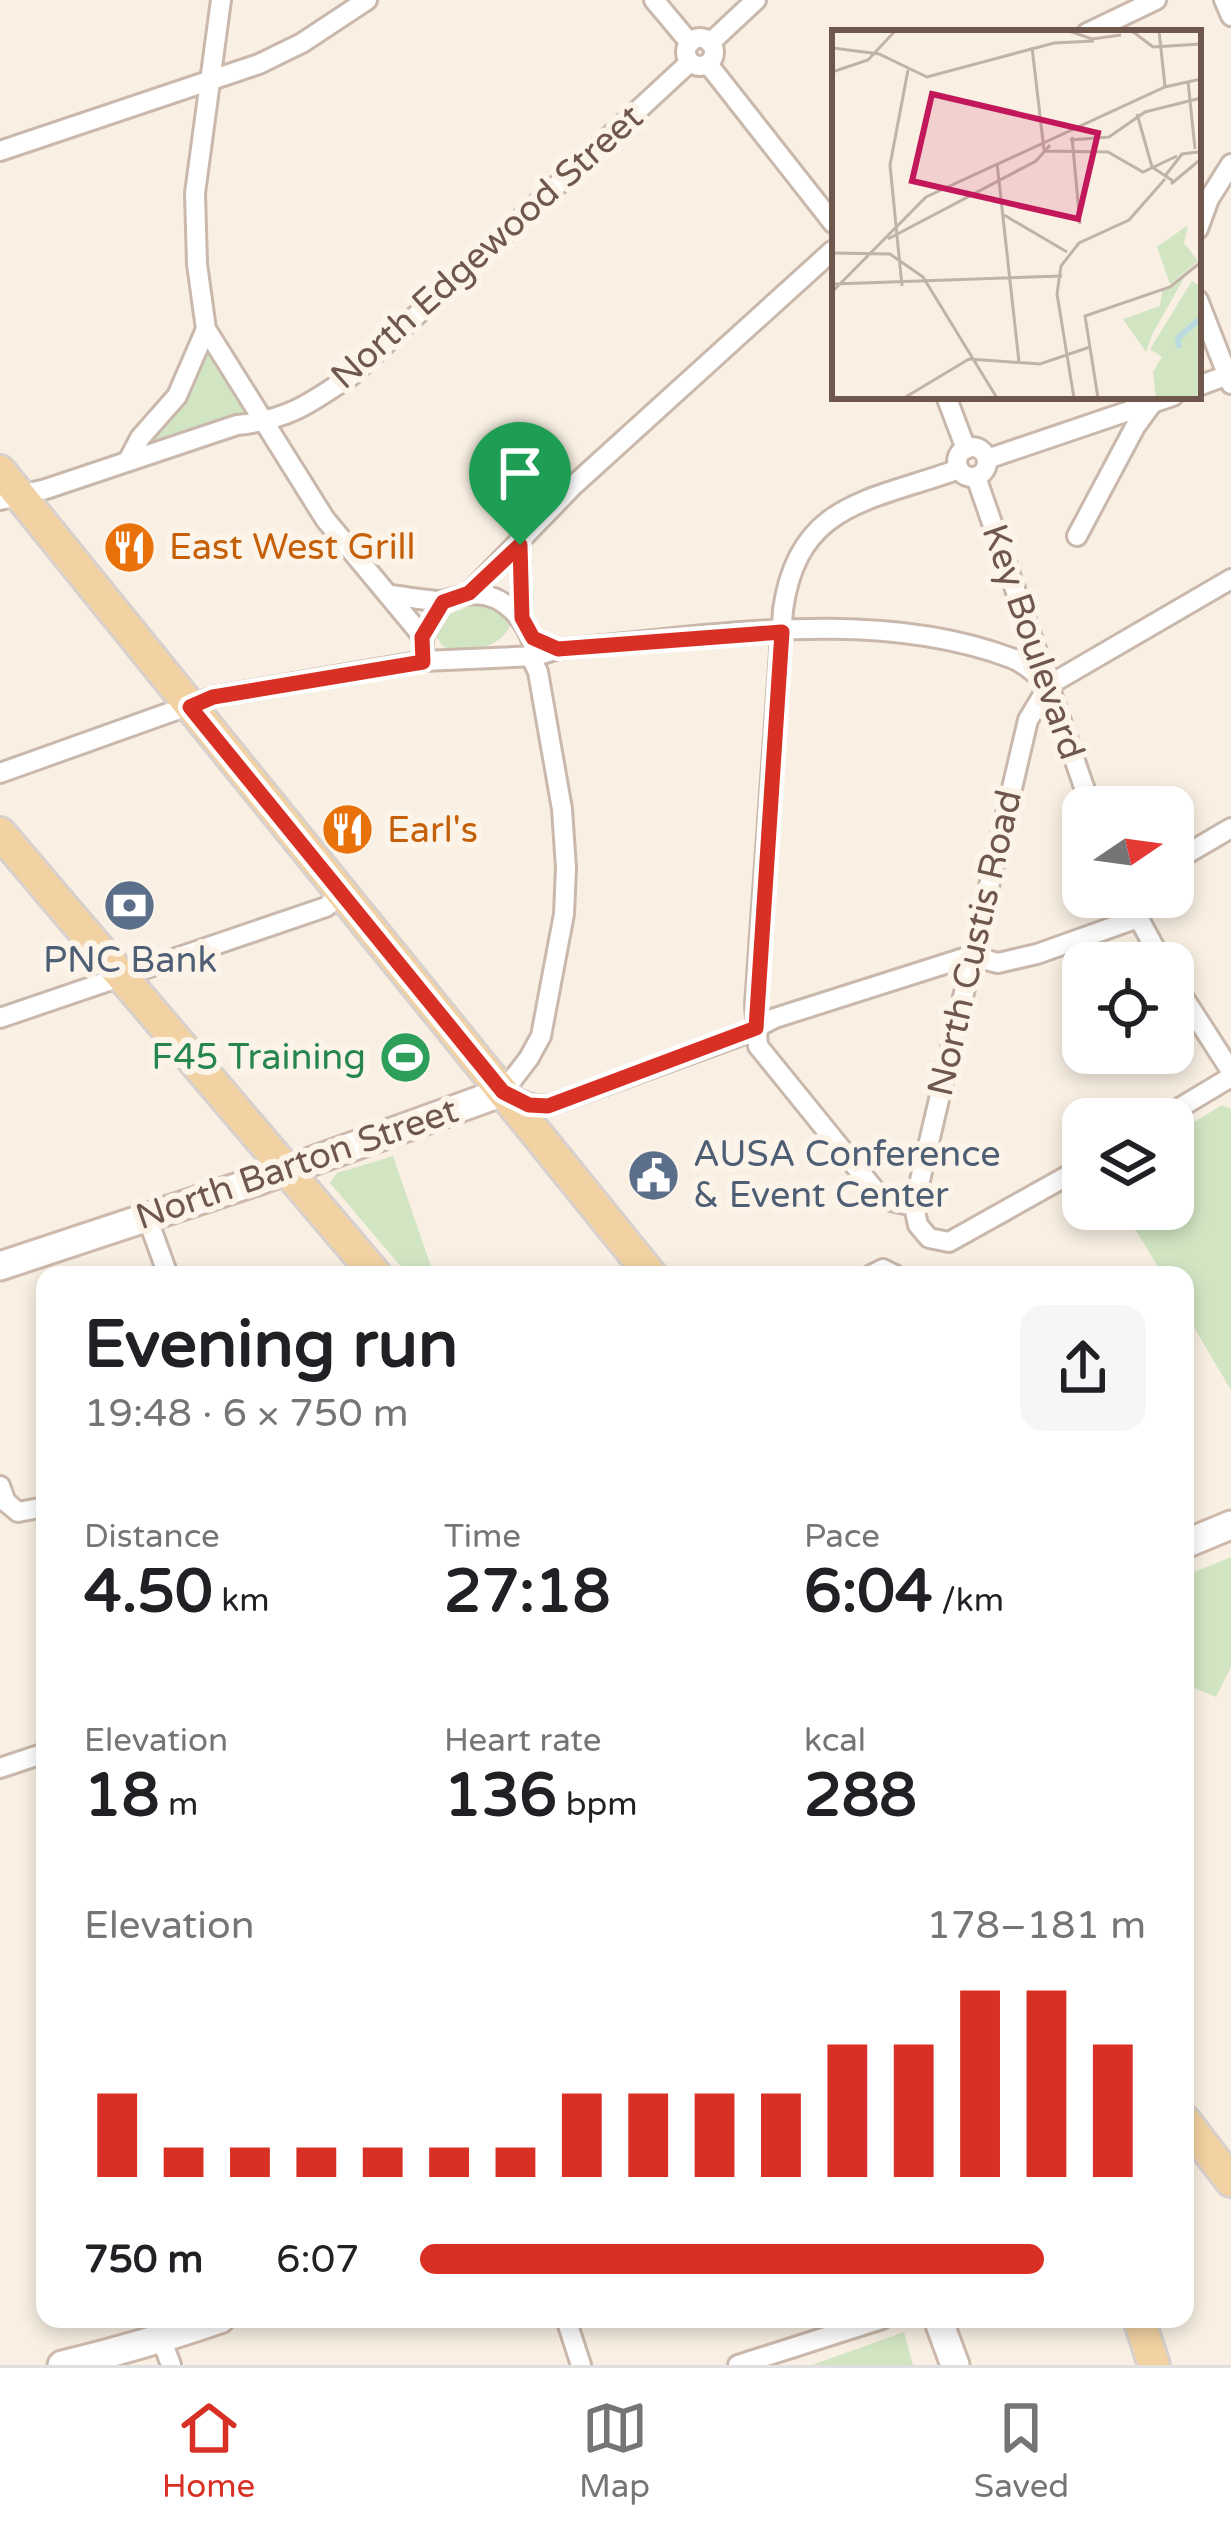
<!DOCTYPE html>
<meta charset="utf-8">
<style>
:root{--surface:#fff;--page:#f6f6f6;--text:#202124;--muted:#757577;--line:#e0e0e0;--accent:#d93025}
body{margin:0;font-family:"Varela Round",sans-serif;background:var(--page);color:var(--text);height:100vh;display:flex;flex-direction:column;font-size:45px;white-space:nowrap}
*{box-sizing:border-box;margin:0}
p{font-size:39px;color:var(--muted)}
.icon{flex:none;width:66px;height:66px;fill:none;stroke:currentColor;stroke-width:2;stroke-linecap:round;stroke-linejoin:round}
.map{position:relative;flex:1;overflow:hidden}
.drawer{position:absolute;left:36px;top:1266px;width:1158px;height:1062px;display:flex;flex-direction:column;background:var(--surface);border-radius:24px;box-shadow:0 6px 18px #0003}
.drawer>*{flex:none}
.needle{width:78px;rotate:77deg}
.controls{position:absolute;left:1062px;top:786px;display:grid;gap:24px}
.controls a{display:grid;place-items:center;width:132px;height:132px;border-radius:24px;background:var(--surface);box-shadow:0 6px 18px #0003;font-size:60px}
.pin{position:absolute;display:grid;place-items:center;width:102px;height:102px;color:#fff;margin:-123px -51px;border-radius:50% 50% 50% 0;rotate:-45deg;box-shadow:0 0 12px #0007}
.pin .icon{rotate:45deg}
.round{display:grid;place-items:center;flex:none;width:126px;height:126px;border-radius:24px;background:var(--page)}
.head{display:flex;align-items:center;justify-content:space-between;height:204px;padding:0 48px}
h1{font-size:66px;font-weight:800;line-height:90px}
.metrics{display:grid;grid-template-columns:repeat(3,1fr);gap:18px;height:204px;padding:12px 48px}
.metrics div{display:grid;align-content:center}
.metrics b{font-size:60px;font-weight:800}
.metrics small{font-size:33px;font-weight:400}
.metrics p{font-size:33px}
.chart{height:336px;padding:24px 48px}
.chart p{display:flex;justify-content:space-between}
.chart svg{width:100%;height:216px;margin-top:12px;stroke:var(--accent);stroke-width:6}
ul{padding:0 48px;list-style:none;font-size:39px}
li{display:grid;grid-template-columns:192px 144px 1fr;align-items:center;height:90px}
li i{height:30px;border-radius:15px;background:var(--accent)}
.menu{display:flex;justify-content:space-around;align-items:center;height:168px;border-top:3px solid var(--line);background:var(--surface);font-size:33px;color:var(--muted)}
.menu a{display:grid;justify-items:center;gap:6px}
.menu .current{color:var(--accent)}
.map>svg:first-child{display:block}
</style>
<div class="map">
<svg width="1231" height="2365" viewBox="0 0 1231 2365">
<rect width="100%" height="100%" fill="#f9f0e3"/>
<g fill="#d2e5c3">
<path d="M 203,354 L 214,356 L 243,406 L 242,415 L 150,444 L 149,440 L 180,406 Z"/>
<path d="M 474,605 C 490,605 506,608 510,626 C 498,650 467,652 443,647 L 434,633 L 444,616 Z"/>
<path d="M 1222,1105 L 1231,1109 L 1231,1390 L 1185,1312 L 1185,1275 L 1163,1275 L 1123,1209 L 1173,1209 L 1173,1135 Z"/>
<path d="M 393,1156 L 434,1275 L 408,1275 L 330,1183 L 337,1173 Z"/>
<path d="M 1231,1557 L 1231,1667 L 1216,1697 L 1185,1684 L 1185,1576 Z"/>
<path d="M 904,2332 L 913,2365 L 812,2365 Z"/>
</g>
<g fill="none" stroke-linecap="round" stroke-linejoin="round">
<defs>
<g id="street">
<path d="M 221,0 L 195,193 L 197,264 L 206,329 L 325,519 L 423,637"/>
<path d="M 654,0 L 690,43"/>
<path d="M 1224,0 L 1231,16"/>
<path d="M 1087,33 L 1156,0"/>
<circle cx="700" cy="52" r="14"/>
<path d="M 710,43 L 756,0"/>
<path d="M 708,64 L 833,223"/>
<path d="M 0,151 L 259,64 L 302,43 L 367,0"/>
<path d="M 1198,229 L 1209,199 L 1231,164"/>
<path d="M 1198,300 L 1231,384"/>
<path d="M 1198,386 L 1231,374"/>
<path d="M 946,396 L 966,449"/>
<circle cx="972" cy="462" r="15"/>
<path d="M 129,459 L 140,438 L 177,396 L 206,329"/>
<path d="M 987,459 L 1173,396"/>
<path d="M 959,469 C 872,501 798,501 783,610 L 755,1005 L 758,1046 L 882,1199 L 914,1206 L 918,1225 L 929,1238 L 949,1242 L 1083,1167"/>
<path d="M 976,477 L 1091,807"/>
<path d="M 0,500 L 46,489 L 237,425 C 288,420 311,403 352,375 L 690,62"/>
<path d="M 1077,536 L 1135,427 L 1151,405"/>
<path d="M 520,545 L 522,618"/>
<path d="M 469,593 L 574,485 L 832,251"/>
<path d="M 391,595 C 407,597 423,600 438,601 C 448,601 456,596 466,595 C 504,589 530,623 536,656 L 423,661 L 423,637 L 443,601"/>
<path d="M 530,655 L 538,672 L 562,809 L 566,868 L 564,914 L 541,1036 L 529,1058 L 503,1092 L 529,1104 L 548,1106 L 742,1035 L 775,1018 L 970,956 L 998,963 L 1037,954 L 1138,918"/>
<path d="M 536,656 L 558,649 C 704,638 870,605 1011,658 C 1025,663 1038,676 1049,685 L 1231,579"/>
<path d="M 0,773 L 213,697 L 423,661"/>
<path d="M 1173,862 L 1231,828"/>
<path d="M 1127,897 L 1163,963"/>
<path d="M 1173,981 L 1231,1071"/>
<path d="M 0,1018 L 326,907 L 341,894"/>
<path d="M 1161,1119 L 1231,1077"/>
<path d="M 914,1206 L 1028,720 L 1049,685"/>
<path d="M 147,1217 L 168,1275"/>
<path d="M 871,1275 L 883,1269 L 895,1275"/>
<path d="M 0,1486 L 6,1502 L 18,1512 L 45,1507"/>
<path d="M 0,1768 L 45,1753"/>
<path d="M 154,2319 L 171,2365"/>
<path d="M 566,2319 L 581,2365"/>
<path d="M 738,2365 L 882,2319"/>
</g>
<g id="secondary">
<path d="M 0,1266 L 260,1180 L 503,1092"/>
<path d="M 1185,1544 L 1231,1525"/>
<path d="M 938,2319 L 955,2365"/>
<path d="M 62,2365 C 116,2352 168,2337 220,2319"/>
</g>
<g id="primary">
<path d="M 0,471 L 651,1275"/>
<path d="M 0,833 L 376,1275"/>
<path d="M 1185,2121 L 1231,2181"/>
<path d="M 1139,2319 L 1154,2365"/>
</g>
</defs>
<use href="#street" stroke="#c9b8ab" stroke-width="24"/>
<use href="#secondary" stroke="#cebaac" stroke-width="33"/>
<use href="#primary" stroke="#d7d0cd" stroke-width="36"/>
<use href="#street" stroke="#fff" stroke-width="18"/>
<use href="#secondary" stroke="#fff" stroke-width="27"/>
<use href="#primary" stroke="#f2d2a2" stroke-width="30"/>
</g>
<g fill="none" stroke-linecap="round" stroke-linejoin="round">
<defs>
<path id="route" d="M 520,545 L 522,618 L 533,638 L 558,649 L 782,632 L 756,1028 L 548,1106 L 529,1105 L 503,1092 L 190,707 L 213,697 L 423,662 L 422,637 L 443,602 L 469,593 Z"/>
</defs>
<use href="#route" stroke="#fff" stroke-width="24"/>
<use href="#route" stroke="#d93025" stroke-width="15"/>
</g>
<defs>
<symbol id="restaurant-disc" viewBox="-11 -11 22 22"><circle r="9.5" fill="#e8710a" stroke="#fdf4e9"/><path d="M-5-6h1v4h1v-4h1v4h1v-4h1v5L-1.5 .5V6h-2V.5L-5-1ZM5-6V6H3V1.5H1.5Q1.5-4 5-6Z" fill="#fff"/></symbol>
<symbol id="bank-disc" viewBox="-11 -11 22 22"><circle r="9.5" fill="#5c6f8a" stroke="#fdf4e9"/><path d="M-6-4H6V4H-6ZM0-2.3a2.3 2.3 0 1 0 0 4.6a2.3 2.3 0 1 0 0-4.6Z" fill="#fff"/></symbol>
<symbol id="stadium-disc" viewBox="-11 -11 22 22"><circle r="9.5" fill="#2e9e5b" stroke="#fdf4e9"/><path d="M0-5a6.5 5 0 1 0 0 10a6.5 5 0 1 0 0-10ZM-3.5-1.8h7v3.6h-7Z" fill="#fff"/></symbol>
<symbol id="civic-disc" viewBox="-11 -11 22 22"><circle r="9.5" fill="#5c6f8a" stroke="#fdf4e9"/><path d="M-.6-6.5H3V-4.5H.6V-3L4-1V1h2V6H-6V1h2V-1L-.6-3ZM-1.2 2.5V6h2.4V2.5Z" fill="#fff"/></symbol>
</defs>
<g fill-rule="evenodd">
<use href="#restaurant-disc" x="100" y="518" width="59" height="59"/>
<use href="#restaurant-disc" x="318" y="800" width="59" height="59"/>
<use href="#bank-disc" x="100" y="876" width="59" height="59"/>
<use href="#stadium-disc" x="376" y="1028" width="59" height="59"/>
<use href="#civic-disc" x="624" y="1146" width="59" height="59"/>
</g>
<g text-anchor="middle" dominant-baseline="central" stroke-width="12" stroke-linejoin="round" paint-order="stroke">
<g font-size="36" fill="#6f574c" stroke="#fdf4e9">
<text transform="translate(487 247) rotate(-42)">North Edgewood Street</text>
<text transform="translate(1033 642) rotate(71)">Key Boulevard</text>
<text transform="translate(975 943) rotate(-77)">North Custis Road</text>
<text transform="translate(297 1164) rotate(-19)">North Barton Street</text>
</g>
<g font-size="36" fill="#c56008" stroke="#fdf4e9" text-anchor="start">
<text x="169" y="547">East West Grill</text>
<text x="387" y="830">Earl's</text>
</g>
<g font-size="36" fill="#4e5e75" stroke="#fdf4e9">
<text x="130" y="960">PNC Bank</text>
<text x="693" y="1154" text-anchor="start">AUSA Conference<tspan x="693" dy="41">&amp; Event Center</tspan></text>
</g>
<g font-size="36" fill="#27864d" stroke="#fdf4e9" text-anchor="end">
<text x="366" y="1057">F45 Training</text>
</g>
</g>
<g transform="translate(832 30)">
<rect width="369" height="369" fill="#f9f0e3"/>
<path d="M 356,195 L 352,213 L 366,231 L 338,254 L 325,217 ZM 357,239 L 320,305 L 314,322 L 291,289 L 328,276 L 330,262 ZM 360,251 L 369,257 L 369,368 L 324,368 L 321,342 L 330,327 L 318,319 Z" fill="#d2e5c3"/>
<path fill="none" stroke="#badce1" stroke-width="6" d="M 347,318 L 346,308 L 369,288"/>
<path fill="none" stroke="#c2b3a7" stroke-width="3" d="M 237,1 L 260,9 L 289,5M 300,1 L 321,17 L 369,14M 327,1 L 333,56M 200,17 L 212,120M 1,18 L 47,24 L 95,47 L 222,13 L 262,11M 0,42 L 36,30 L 63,1M 356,51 L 363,119M 305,84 L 320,137 L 341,151M 240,107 L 248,194M 238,110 L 277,107 L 313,82 L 369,68M 212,121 L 276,122 L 311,142 L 345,126M 165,133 L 187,332M 333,146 L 350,124 L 366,122M 339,154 L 369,129M 172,185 L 235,222M 56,209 L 204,131 L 218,115M 0,223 L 58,224 L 91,247 L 165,368M 2,254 L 230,246M 70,256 L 58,135 L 76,40M 0,262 L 94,167 L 333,57 L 369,49M 72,368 L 137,329 L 208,334 L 258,317M 242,368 L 225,264 L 229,236 L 247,213 L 297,190 L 333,149M 266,368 L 253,286 L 338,257 L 369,232"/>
<path fill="#c2185b" fill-opacity="0.15" stroke="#c2185b" stroke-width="6" d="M 100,64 L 266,103 L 246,189 L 80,151 Z"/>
<rect width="369" height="369" fill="none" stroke="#6f574c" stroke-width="6"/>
</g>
</svg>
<div class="controls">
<a><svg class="needle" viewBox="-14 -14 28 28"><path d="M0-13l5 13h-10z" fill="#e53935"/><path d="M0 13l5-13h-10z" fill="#757577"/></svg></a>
<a><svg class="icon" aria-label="locate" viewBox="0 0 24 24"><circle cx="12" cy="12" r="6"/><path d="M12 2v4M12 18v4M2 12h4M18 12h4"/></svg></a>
<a><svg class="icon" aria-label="layers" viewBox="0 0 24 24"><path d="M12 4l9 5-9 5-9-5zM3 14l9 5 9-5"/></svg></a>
</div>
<div class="pin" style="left:520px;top:545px;background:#1e9e55"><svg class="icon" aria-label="arrive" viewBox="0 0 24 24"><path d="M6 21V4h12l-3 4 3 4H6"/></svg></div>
<section class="drawer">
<div class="head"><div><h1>Evening run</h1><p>19:48 · 6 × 750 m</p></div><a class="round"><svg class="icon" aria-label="share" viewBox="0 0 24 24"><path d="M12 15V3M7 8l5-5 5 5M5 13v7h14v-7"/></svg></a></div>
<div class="metrics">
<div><p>Distance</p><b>4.50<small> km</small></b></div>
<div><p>Time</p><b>27:18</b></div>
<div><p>Pace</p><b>6:04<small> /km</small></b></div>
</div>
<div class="metrics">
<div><p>Elevation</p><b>18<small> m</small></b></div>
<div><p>Heart rate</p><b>136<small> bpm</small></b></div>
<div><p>kcal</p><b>288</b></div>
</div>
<div class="chart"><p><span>Elevation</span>178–181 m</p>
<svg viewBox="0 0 160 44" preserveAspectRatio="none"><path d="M5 44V27M15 44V38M25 44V38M35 44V38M45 44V38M55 44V38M65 44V38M75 44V27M85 44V27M95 44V27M105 44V27M115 44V17M125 44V17M135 44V6M145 44V6M155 44V17"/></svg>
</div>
<ul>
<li><b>750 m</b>6:07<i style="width:86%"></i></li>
</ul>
</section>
</div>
<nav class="menu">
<a class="current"><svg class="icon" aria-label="home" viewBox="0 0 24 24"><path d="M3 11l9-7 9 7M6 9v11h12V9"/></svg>Home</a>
<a><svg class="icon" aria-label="map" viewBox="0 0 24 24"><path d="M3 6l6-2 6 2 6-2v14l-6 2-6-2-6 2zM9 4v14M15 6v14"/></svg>Map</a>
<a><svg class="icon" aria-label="saved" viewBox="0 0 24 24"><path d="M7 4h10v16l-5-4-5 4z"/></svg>Saved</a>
</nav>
